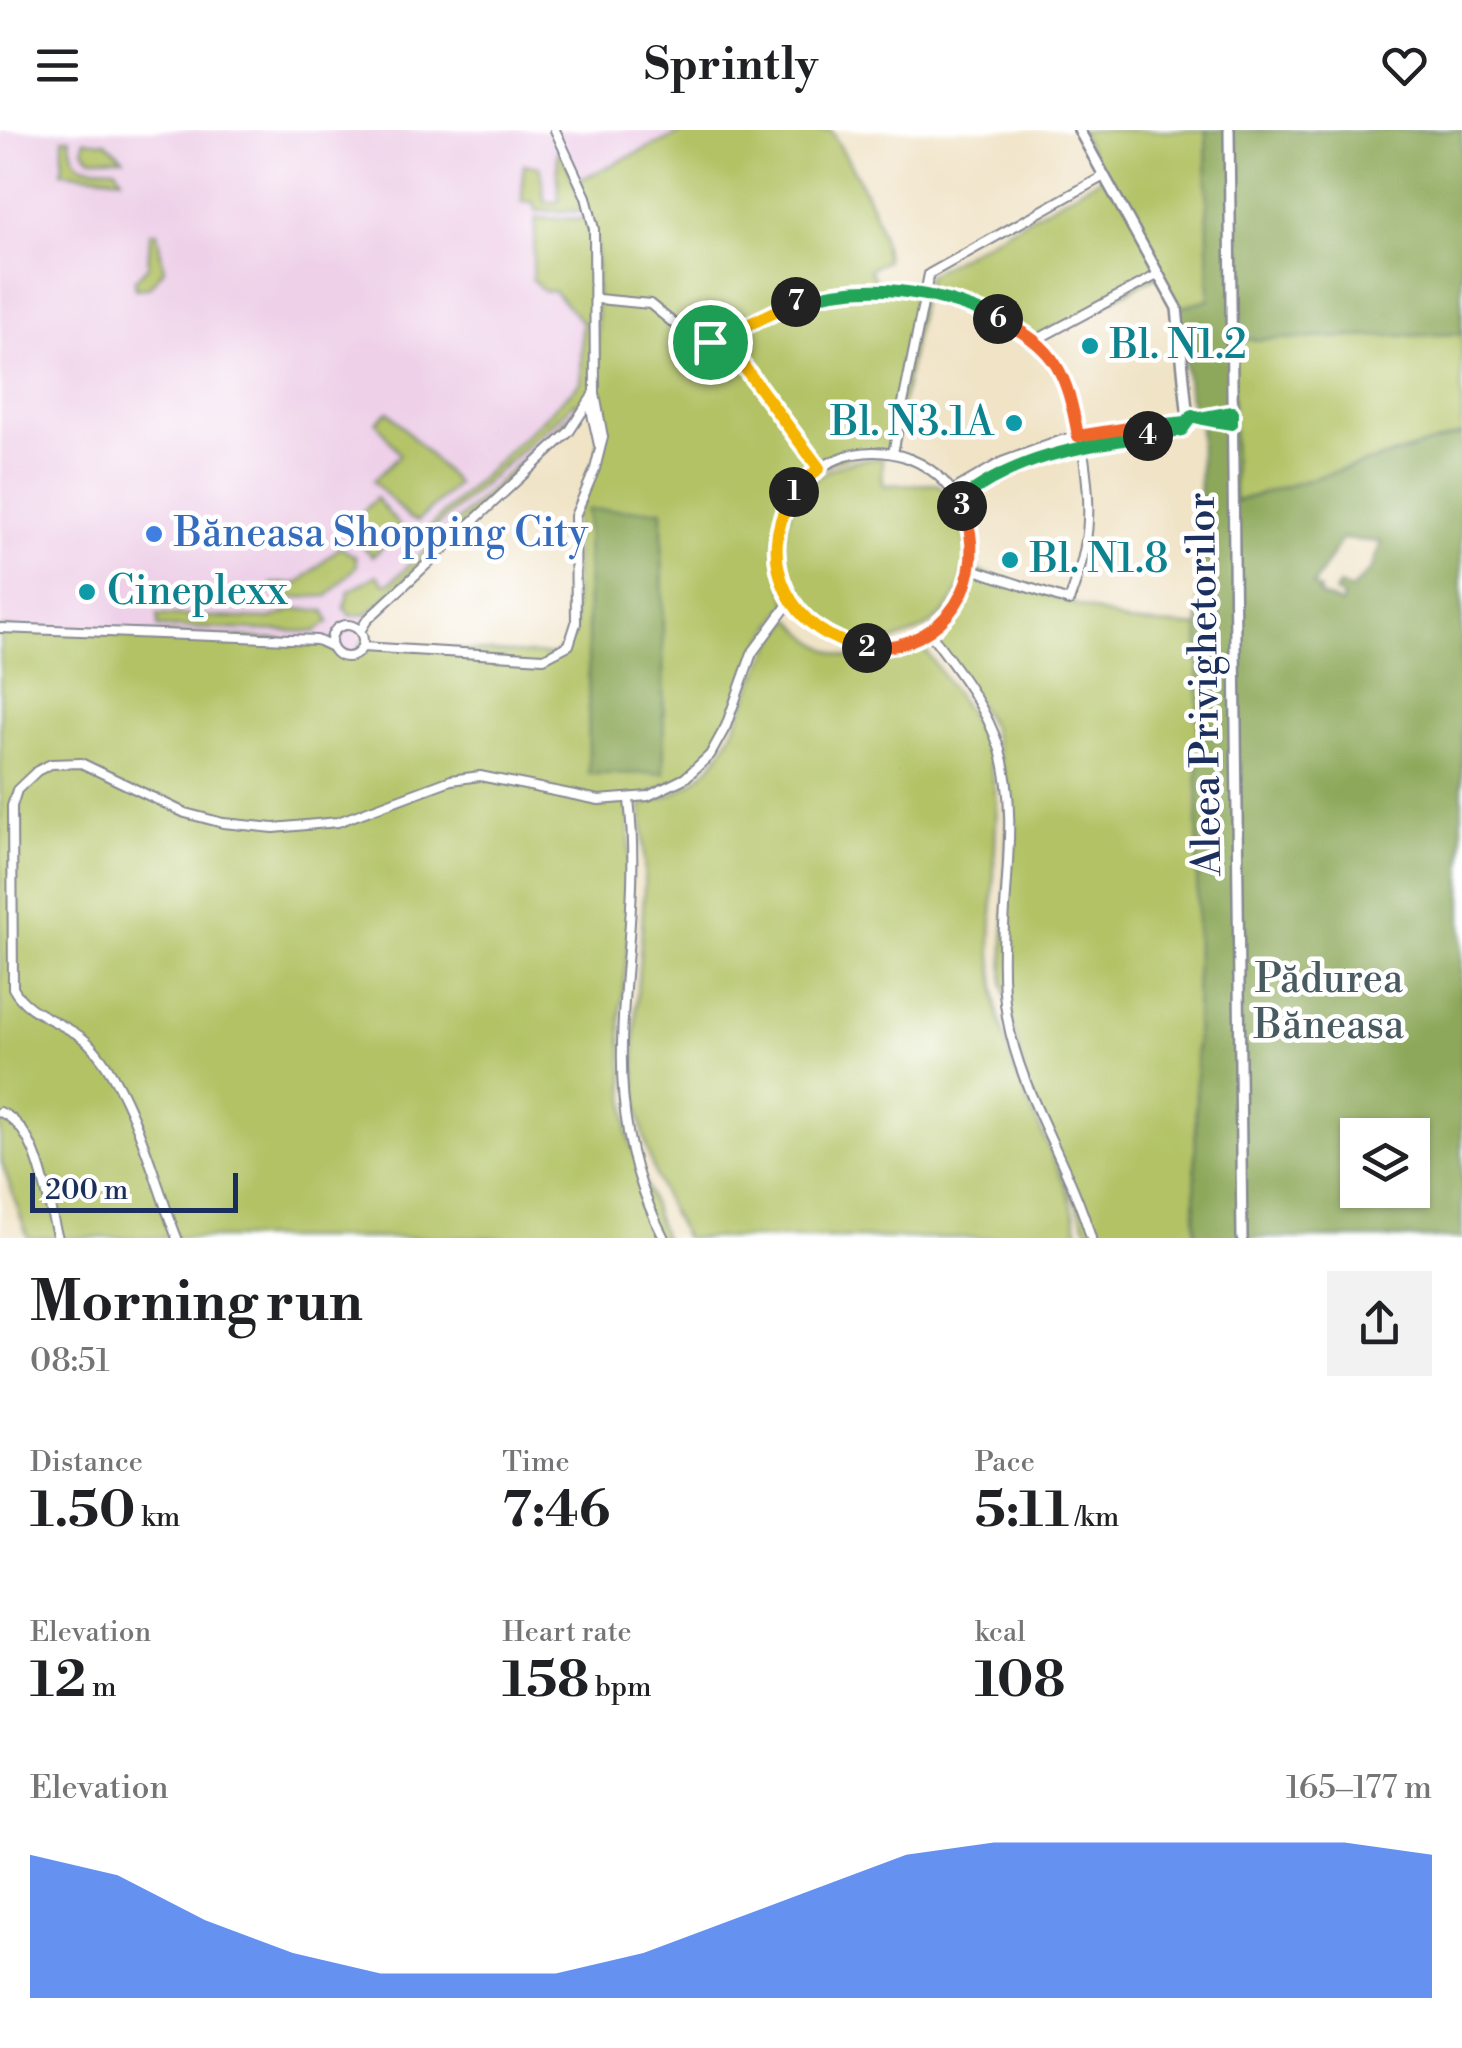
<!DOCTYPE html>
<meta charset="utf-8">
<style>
:root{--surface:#fff;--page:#f2f2f2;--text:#202124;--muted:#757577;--accent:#2563eb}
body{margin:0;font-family:"Libre Bodoni",serif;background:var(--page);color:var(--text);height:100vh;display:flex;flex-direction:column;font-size:38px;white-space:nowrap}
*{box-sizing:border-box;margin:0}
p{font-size:32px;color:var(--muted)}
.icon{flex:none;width:55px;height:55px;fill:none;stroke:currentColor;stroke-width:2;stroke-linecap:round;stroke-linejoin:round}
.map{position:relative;height:1108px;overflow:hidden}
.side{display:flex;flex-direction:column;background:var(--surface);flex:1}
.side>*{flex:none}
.controls{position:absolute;left:1340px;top:988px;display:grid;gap:20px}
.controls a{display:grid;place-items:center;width:90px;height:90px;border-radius:0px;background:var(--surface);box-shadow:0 2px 8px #0004;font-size:50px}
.scale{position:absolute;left:30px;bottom:25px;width:208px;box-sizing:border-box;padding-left:10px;border:5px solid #1b2f5e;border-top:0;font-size:28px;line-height:35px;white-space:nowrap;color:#1b2f5e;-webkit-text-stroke:8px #fff;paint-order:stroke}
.pin{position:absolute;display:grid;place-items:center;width:85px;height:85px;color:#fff;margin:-42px;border:5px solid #fff;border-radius:50%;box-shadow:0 2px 10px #0007}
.km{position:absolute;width:50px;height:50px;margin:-25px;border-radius:50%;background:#222;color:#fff;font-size:28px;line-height:50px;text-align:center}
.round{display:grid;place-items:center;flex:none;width:105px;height:105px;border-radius:0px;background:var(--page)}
.headline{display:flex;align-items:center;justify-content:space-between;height:170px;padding:0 30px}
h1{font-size:55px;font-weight:700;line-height:75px}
.stats{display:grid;grid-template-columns:repeat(3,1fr);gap:15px;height:170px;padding:10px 30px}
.stats div{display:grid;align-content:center}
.stats b{font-size:50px;font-weight:700}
.stats small{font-size:28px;font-weight:400}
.stats p{font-size:28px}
.chart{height:280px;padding:20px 30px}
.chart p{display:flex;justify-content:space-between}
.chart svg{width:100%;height:180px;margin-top:10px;fill:var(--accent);opacity:.7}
header{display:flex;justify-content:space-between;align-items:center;height:130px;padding:0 30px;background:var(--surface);font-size:45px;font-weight:700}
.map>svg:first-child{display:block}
</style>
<header><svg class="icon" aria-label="menu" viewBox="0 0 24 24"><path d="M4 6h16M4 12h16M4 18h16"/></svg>Sprintly<svg class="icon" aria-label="heart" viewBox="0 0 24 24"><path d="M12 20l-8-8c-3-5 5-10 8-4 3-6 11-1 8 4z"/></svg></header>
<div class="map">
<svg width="1462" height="1108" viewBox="0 0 1462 1108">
<rect width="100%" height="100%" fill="#fff"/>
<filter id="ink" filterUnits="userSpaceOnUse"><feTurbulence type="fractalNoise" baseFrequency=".01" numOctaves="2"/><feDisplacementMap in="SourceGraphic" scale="20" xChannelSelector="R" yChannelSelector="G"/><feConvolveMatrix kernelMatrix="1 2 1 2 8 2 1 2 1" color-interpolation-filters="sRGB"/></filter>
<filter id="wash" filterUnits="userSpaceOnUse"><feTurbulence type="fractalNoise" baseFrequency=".0048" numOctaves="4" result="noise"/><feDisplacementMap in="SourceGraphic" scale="40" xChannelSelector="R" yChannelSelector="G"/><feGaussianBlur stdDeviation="2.25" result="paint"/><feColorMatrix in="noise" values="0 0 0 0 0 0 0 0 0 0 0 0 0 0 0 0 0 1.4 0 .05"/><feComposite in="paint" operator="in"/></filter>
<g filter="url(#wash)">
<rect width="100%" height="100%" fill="#f0e3c6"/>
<path fill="#eed0e8" d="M 0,0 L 687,0 L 579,50 L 592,84 L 581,287 L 358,498 L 362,517 L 347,527 L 336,522 L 330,511 L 0,498 Z"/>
<g fill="#b2c265" stroke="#667862" stroke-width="2.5">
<path d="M 687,0 L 831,0 C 854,42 882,82 886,131 L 869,139 L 880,158 L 922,163 L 929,144 L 1104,46 L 1079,0 L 1206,0 L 1210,171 L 1177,178 L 1159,145 L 1036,210 L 1007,194 L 923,163 L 893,323 C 835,315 774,357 775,420 C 776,438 783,455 789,473 C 744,524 741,602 687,646 C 672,658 647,663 629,670 L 630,799 L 620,887 L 628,1005 L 664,1108 L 28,1108 L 0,1028 L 0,498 L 331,511 L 336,522 L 347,527 L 359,521 L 363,511 L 383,516 L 555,525 L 574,506 L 575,386 L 599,329 L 596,116 L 579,50 Z"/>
<path d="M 63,8 L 70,8 C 72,43 90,36 116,38 L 122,48 L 62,42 Z"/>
<path d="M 84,10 L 106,12 L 123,28 L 91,28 L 83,20 Z"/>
<path d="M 557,22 L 562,22 L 585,81 L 536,81 L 533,72 L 522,72 L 523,34 L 540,37 L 545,72 L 559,72 Z"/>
<path d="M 536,88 L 587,89 L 593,120 L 593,259 L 573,291 L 368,484 L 351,486 L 344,478 L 349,461 L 377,445 L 385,454 L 391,452 L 579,277 L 575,272 L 407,423 L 406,419 L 581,252 L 582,192 L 554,161 L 543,161 L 532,148 Z"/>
<path d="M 157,102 L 164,140 L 149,157 L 135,159 L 135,150 L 148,136 L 150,103 Z"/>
<path d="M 1462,204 L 1462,304 L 1233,372 L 1231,210 Z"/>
<path d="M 388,281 L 457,354 L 418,391 L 409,388 L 373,351 L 400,325 L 376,292 Z"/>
<path d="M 882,328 L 883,355 L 937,354 C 957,370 967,397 967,422 C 967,452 950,484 923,499 C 785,572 714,332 882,328 Z"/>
<path d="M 376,368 L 402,399 L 373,426 L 345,400 Z"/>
<path d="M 340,417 L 356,427 L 357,436 L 328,466 L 293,468 L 272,461 L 272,454 L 299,453 Z"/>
<path d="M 972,439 L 1127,492 L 1200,497 L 1195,1108 L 1091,1108 L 1026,952 L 1003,854 L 1008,666 L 991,595 L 930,503 L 959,472 Z"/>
<path d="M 295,479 L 325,481 L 329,492 L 315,502 L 158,497 L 158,485 L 270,489 Z"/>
<path d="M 792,489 C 827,532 874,541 924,518 L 973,589 L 989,627 L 997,671 L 991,813 L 997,880 L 1014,940 L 1069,1064 L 1080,1108 L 685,1108 C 593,952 659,836 641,675 C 750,649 729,559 792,489 Z"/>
</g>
<g fill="#8da85a" stroke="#546c5c" stroke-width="2.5" fill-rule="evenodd">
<path d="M 1206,0 L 1462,0 L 1462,204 L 1232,210 L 1234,372 L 1462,304 L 1462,1108 L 1195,1108 L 1200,289 L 1192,286 L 1177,178 L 1209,170 ZM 1342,409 L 1381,412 L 1371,439 L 1351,460 L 1339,455 L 1335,463 L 1343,467 L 1341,474 L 1319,465 L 1320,460 L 1313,456 ZM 1358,1005 L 1412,1005 L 1412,1060 L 1358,1060 Z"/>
<path d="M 662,380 L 664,643 L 589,644 L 587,380 Z"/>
</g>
</g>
<g filter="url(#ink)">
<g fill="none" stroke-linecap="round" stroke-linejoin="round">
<defs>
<g id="minor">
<path d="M 598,169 L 650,174 L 683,201 L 710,208"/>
<circle cx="722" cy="209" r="11"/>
<path d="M 731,203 C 809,150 908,147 991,187 C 1018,199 1040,212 1058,235 C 1078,262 1090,356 1088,390 C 1087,419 1079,445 1069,471 L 972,439"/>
<path d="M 1036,210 L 1159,144"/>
<path d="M 730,218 L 819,338"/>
<path d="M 590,275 L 599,315"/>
<circle cx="874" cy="420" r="98"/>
<path d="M 893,323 L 929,144 L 1104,46"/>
<path d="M 952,361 L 1002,332 L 1062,310 L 1186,292"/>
<path d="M 959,371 C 1022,319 1104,312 1182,300 L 1192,285"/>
<circle cx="347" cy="511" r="16"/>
<path d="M 0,498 L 317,510 L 332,517"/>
<path d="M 360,501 L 367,490 L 569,302 L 595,262 L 594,99 L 586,67 L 555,0"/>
<path d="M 930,503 C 957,539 986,576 1000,620 C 1024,701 992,800 1007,887 C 1021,966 1069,1032 1091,1108"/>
<path d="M 362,517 L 544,528 L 569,515 L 576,493 L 575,386 L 595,339 L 603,307 L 595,264"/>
<path d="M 629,670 C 647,828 583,952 664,1108"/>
<path d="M 0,982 C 40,998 46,1070 58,1108"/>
<path d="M 177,1108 C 154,1051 133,962 92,917 C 70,892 29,888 13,858 L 12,676 L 17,660 L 37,641 L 51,634 L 81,633 L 185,683 L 223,693 L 274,698 L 338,692 L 451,650 L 480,646 L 599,670 L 648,666 L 685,648 L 710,625 L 726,596 L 752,523 L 789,473"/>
</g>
<g id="tertiary">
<path d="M 1079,0 L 1177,178 L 1187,280 L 1195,287 L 1232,294"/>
<path d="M 1229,0 L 1242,1108"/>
</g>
</defs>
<use href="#minor" stroke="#868992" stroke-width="12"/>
<use href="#tertiary" stroke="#868992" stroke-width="14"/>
<use href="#minor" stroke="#fff" stroke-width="8"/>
<use href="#tertiary" stroke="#fff" stroke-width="9"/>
</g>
</g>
<g fill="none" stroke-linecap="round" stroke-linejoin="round" filter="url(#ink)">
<defs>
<path id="split-1" d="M 710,212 L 718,220 L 730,218 L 819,338 L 794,362"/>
<path id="split-2" d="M 794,362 C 752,429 790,506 867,518"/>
<path id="split-3" d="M 867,518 C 945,520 993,448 962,376"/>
<path id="split-4" d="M 962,376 L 959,371 C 1014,327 1081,316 1148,306"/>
<path id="split-5" d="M 1135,297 L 1186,292 L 1192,286 L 1200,288 L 1232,282 L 1232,294 C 1219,292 1204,290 1192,286 L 1182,300 L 1148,306"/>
<path id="split-6" d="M 998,189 C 1057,217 1067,245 1078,306 L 1135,297"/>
<path id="split-7" d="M 796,172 C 866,150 932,159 998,189"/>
<path id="split-8" d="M 710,212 L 716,200 L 731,203 L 796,172"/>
</defs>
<use href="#split-1" stroke="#fff" stroke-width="20"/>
<use href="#split-2" stroke="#fff" stroke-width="20"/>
<use href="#split-3" stroke="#fff" stroke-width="20"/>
<use href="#split-4" stroke="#fff" stroke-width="20"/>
<use href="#split-5" stroke="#fff" stroke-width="20"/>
<use href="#split-6" stroke="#fff" stroke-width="20"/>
<use href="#split-7" stroke="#fff" stroke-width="20"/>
<use href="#split-8" stroke="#fff" stroke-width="20"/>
<use href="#split-1" stroke="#f5b400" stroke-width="12"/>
<use href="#split-2" stroke="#f5b400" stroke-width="12"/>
<use href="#split-3" stroke="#f0652b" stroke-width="12"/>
<use href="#split-4" stroke="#22a559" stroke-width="12"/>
<use href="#split-5" stroke="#22a559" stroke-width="12"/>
<use href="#split-6" stroke="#f0652b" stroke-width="12"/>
<use href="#split-7" stroke="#22a559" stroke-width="12"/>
<use href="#split-8" stroke="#f5b400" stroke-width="12"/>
</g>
<g fill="#0f9aa8" stroke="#fff" stroke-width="4">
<circle cx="1090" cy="216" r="10"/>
<circle cx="1014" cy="293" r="10"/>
<circle cx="1010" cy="430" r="10"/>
<circle cx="87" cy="462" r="10"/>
</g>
<circle fill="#3f7fe0" stroke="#fff" stroke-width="4" cx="154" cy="404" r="10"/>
<g text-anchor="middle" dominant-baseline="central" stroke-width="9" stroke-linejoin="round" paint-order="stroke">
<g font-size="40" fill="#0d838f" stroke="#fff" text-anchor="start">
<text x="1110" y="216">Bl. N1.2</text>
<text x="994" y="293" text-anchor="end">Bl. N3.1A</text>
<text x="1030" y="430">Bl. N1.8</text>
<text x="107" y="462">Cineplexx</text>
</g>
<g font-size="40" fill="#366cbe" stroke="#fff" text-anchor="start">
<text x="174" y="404">Băneasa Shopping City</text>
</g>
<g font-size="40" fill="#1b2f5e" stroke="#fff">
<text transform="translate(1205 554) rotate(-91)">Aleea Privighetorilor</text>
</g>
<g font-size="40" fill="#485b60" stroke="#fff">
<text x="1329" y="850">Pădurea<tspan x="1329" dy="46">Băneasa</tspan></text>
</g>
</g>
</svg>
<div class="controls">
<a><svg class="icon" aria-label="layers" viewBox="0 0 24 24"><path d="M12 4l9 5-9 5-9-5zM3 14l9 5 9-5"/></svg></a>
</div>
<div class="scale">200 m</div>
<div class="pin" style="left:710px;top:212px;background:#1e9e55"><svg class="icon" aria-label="arrive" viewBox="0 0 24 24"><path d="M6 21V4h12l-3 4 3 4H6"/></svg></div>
<b class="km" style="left:794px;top:362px">1</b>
<b class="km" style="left:867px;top:518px">2</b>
<b class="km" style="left:962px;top:376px">3</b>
<b class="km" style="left:1148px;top:306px">4</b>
<b class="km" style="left:998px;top:189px">6</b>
<b class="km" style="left:796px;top:172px">7</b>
</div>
<section class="side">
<div class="headline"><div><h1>Morning run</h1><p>08:51</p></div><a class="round"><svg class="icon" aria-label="share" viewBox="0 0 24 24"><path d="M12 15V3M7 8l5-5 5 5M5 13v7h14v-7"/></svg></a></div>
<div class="stats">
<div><p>Distance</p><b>1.50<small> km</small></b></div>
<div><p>Time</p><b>7:46</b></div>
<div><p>Pace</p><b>5:11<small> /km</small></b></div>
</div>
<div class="stats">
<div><p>Elevation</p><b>12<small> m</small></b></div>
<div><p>Heart rate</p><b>158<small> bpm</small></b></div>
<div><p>kcal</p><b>108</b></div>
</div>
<div class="chart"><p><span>Elevation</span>165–177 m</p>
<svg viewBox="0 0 160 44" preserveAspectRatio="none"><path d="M0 44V9L10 14L20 25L30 33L40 38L50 38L60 38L70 33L80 25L90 17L100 9L110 6L120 6L130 6L140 6L150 6L160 9V44z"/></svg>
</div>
</section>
